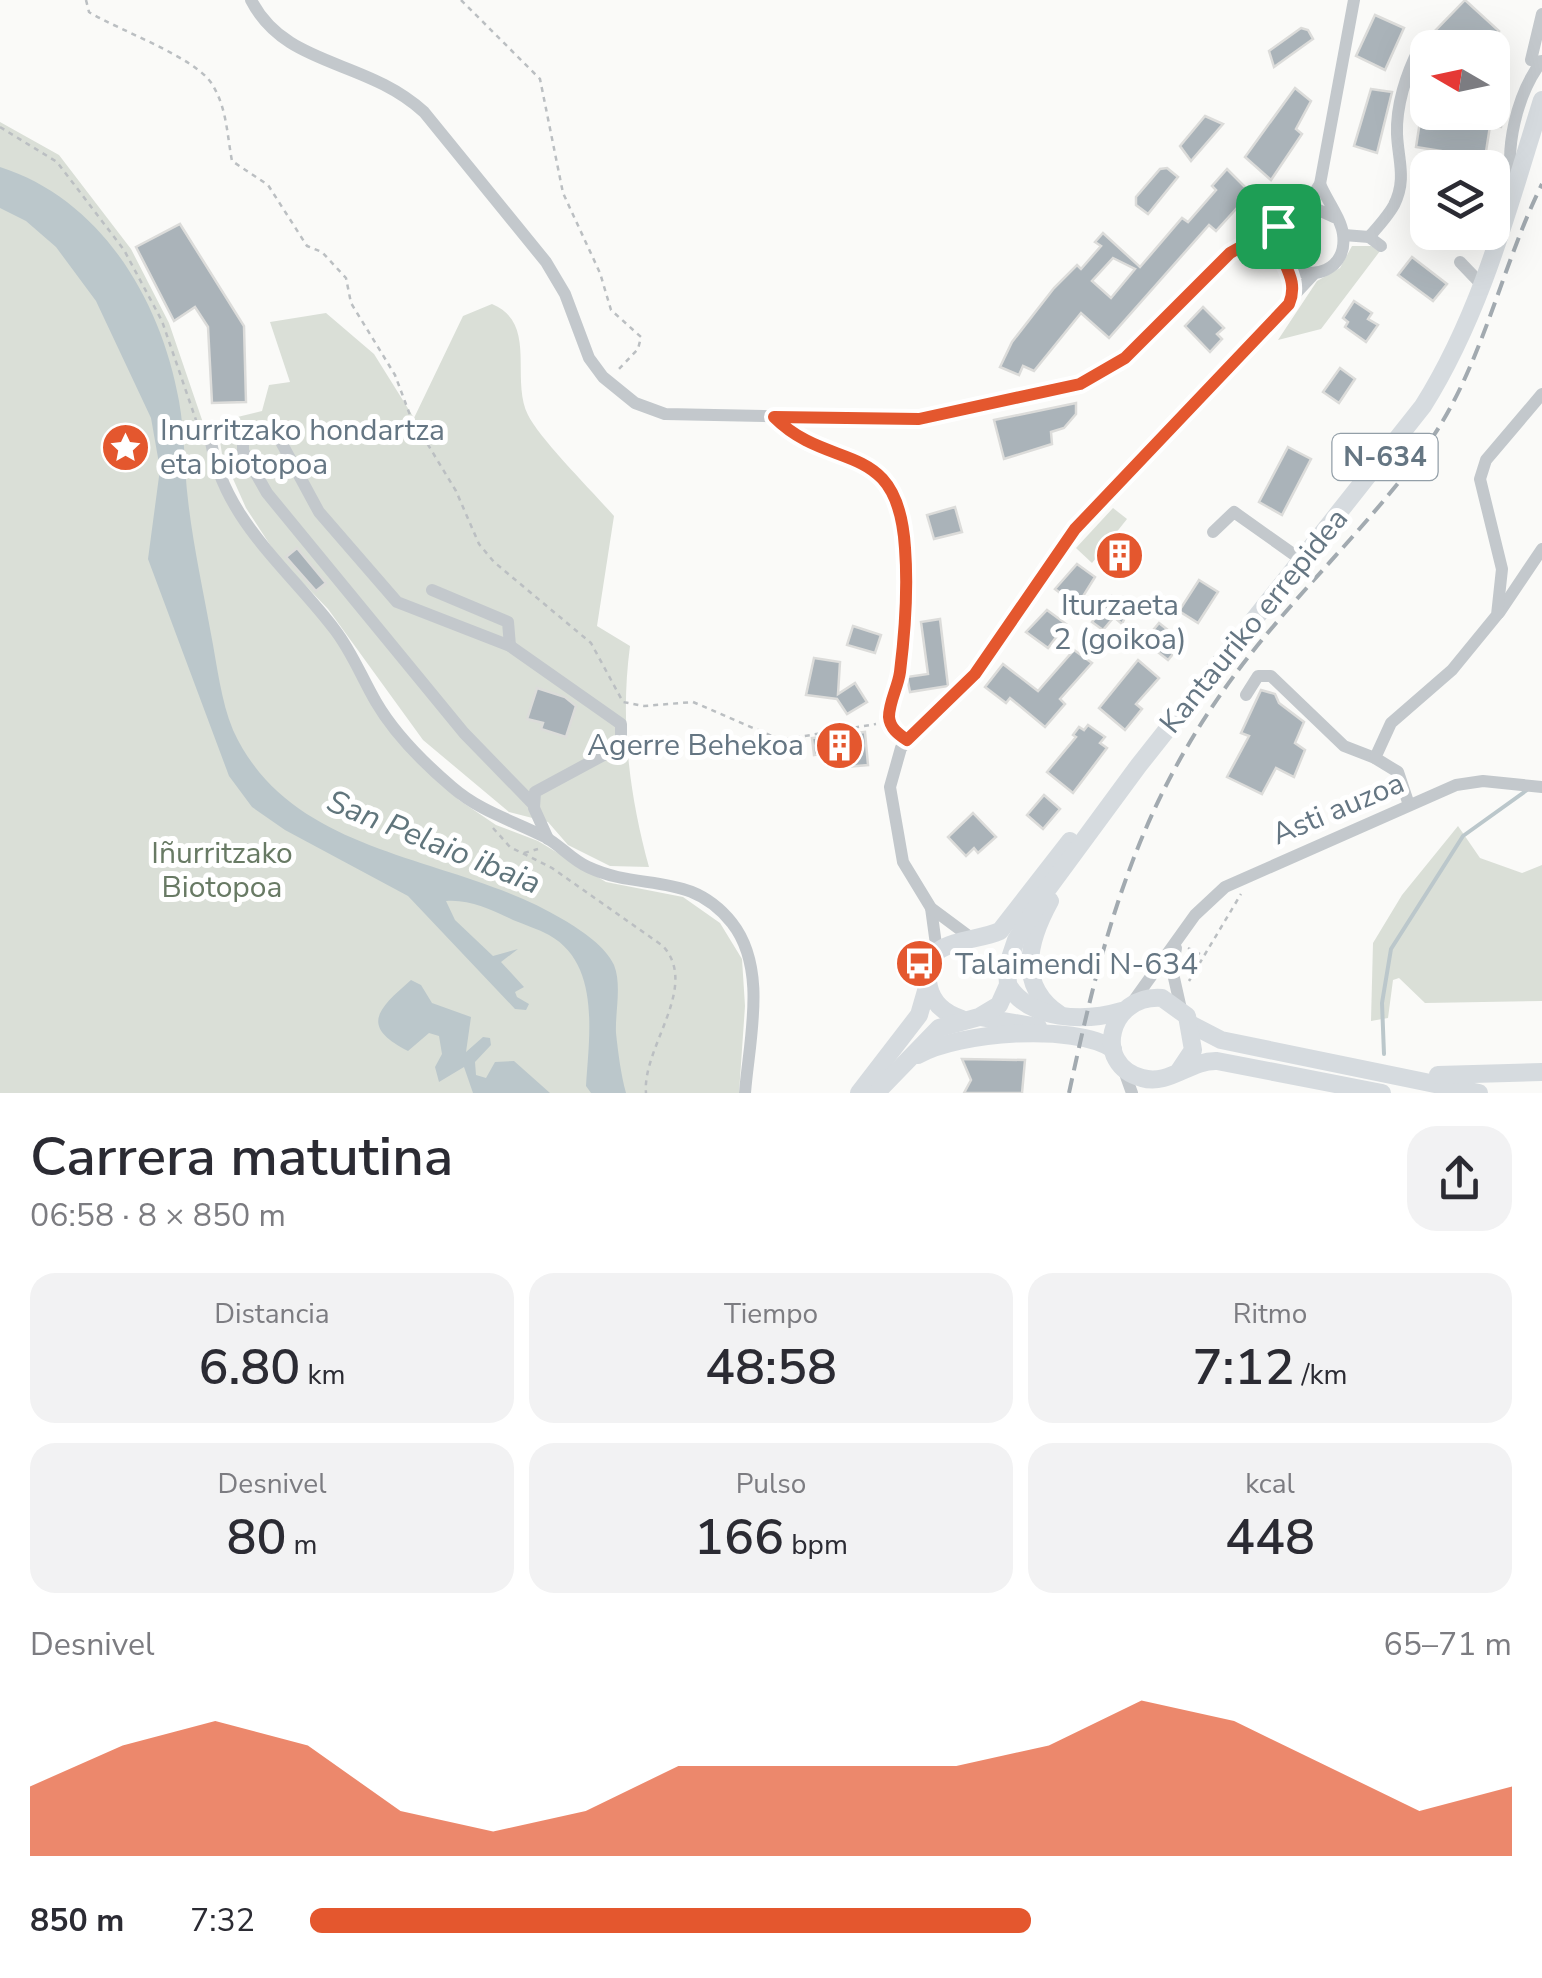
<!DOCTYPE html>
<html lang="es">
<meta charset="utf-8">
<style>
:root{--surface:#fff;--page:#f2f2f3;--text:#2b2b33;--muted:#7c7c81;--accent:#e4572e}
body{margin:0;font-family:"Nunito Sans",sans-serif;background:var(--page);color:var(--text);height:100vh;display:flex;flex-direction:column;font-size:38px;white-space:nowrap}
*{box-sizing:border-box;margin:0}
p{font-size:32px;color:var(--muted)}
.icon{flex:none;width:55px;height:55px;fill:none;stroke:currentColor;stroke-width:2;stroke-linecap:round;stroke-linejoin:round}
.map{position:relative;height:1093px;overflow:hidden}
.panel{display:flex;flex-direction:column;background:var(--surface);flex:1}
.panel>*{flex:none}
.needle{width:65px;rotate:279deg}
.fabs{position:absolute;left:1410px;top:30px;display:grid;gap:20px}
.fabs a{display:grid;place-items:center;width:100px;height:100px;border-radius:20px;background:var(--surface);box-shadow:0 10px 40px #0002;font-size:50px}
.pin{position:absolute;display:grid;place-items:center;width:85px;height:85px;color:#fff;margin:-42px;border-radius:20px;box-shadow:0 5px 15px #0006}
.round{display:grid;place-items:center;flex:none;width:105px;height:105px;border-radius:30px;background:var(--page)}
.summary{display:flex;align-items:center;justify-content:space-between;height:170px;padding:0 30px}
h1{font-size:55px;font-weight:600;line-height:75px}
.figures{display:grid;grid-template-columns:repeat(3,1fr);gap:15px;height:170px;padding:10px 30px}
.figures div{display:grid;align-content:center;border-radius:25px;background:var(--page);text-align:center}
.figures b{font-size:50px;font-weight:600}
.figures small{font-size:28px;font-weight:400}
.figures p{font-size:28px}
.chart{height:280px;padding:20px 30px}
.chart p{display:flex;justify-content:space-between}
.chart svg{width:100%;height:180px;margin-top:10px;fill:var(--accent);opacity:.7}
ul{padding:0 30px;list-style:none;font-size:32px}
li{display:grid;grid-template-columns:160px 120px 1fr;align-items:center;height:75px}
li i{height:25px;border-radius:12px;background:var(--accent)}
.map>svg:first-child{display:block}
</style>
<div class="map">
<svg width="1542" height="1093" viewBox="0 0 1542 1093">
<rect width="100%" height="100%" fill="#fafaf8"/>
<g fill="#dadfd7">
<path d="M 0,122 L 59,155 L 131,249 L 169,323 L 229,499 L 336,637 L 370,702 L 459,800 L 496,825 L 538,841 L 606,882 L 683,897 L 720,923 L 742,959 L 745,1006 L 739,1093 L 0,1093 Z"/>
<path d="M 1352,246 L 1371,246 L 1380,251 L 1321,329 L 1278,340 L 1317,281 L 1340,268 Z"/>
<path d="M 492,304 C 538,323 510,378 528,415 C 539,438 594,493 614,516 L 597,626 L 630,646 C 620,721 629,794 649,867 L 610,866 L 568,845 L 548,822 L 509,812 L 423,740 L 328,609 L 278,557 L 246,508 L 222,454 L 217,422 L 262,411 L 269,385 L 290,382 L 270,322 L 326,313 L 374,354 L 414,418 L 463,316 Z"/>
<path d="M 1113,508 L 1127,519 L 1092,563 L 1076,548 Z"/>
<path d="M 1458,826 L 1480,858 L 1522,873 L 1542,865 L 1542,1001 L 1425,1003 L 1399,978 L 1393,980 L 1388,1018 L 1371,1021 L 1373,943 L 1402,895 Z"/>
</g>
<g fill="#bbc7cb">
<path d="M 0,167 C 101,199 161,300 179,401 C 185,434 184,467 188,500 C 193,545 203,589 211,634 C 217,665 221,701 233,730 C 293,861 455,853 564,920 C 582,931 605,946 614,965 C 622,985 615,1012 616,1033 C 618,1052 621,1075 626,1093 L 591,1093 L 586,1086 C 589,1036 601,964 549,935 C 538,929 525,925 513,920 C 492,910 469,899 446,901 L 455,920 L 493,956 L 518,949 L 501,962 L 524,987 L 515,992 L 517,997 L 529,1004 L 526,1010 L 515,1009 L 408,896 L 285,830 L 252,807 L 229,776 L 148,559 L 160,469 L 151,418 L 96,301 L 56,247 L 26,221 L 0,208 Z"/>
<path d="M 411,980 L 421,985 L 432,1003 L 471,1017 L 466,1052 L 483,1037 L 490,1038 L 491,1045 L 475,1062 L 476,1075 L 486,1078 L 495,1062 L 514,1061 L 550,1093 L 473,1093 L 464,1067 L 439,1082 L 435,1067 L 442,1054 L 439,1036 L 429,1033 L 408,1051 C 359,1026 378,1009 411,980 Z"/>
</g>
<g fill="none" stroke-linecap="round" stroke-linejoin="round">
<path stroke="#bbc7cb" stroke-width="4" d="M 1384,1054 L 1382,1003 L 1391,949 L 1463,836 L 1527,790"/>
</g>
<g fill="#aab3b9" stroke="#dcdcda" stroke-width="2.5" fill-rule="evenodd">
<path d="M 1465,0 L 1499,31 L 1484,48 L 1456,48 L 1435,31 Z"/>
<path d="M 1375,15 L 1404,28 L 1385,70 L 1356,56 Z"/>
<path d="M 1301,28 L 1308,30 L 1313,39 L 1274,67 L 1269,51 Z"/>
<path d="M 1295,88 L 1311,101 L 1296,129 L 1302,134 L 1271,180 L 1245,157 Z"/>
<path d="M 1371,89 L 1392,92 L 1377,153 L 1354,146 Z"/>
<path d="M 1492,93 L 1506,95 L 1501,127 L 1490,126 L 1485,158 L 1416,147 L 1421,115 L 1460,122 L 1461,112 L 1492,112 Z"/>
<path d="M 1205,116 L 1223,124 L 1191,161 L 1180,146 Z"/>
<path d="M 1167,168 L 1178,177 L 1148,214 L 1136,205 L 1136,197 L 1160,169 Z"/>
<path d="M 1227,169 L 1255,197 L 1240,213 L 1236,209 L 1216,231 L 1209,225 L 1109,338 L 1081,313 L 1034,371 L 1023,366 L 1019,375 L 1000,367 L 1012,342 L 1054,288 L 1077,265 L 1081,269 L 1101,246 L 1095,242 L 1103,233 L 1140,267 L 1182,218 L 1188,222 L 1216,190 L 1212,186 ZM 1113,258 L 1135,269 L 1111,298 L 1092,281 Z"/>
<path d="M 180,224 L 244,326 L 246,402 L 212,403 L 208,327 L 195,307 L 174,321 L 136,247 Z"/>
<path d="M 1412,257 L 1447,284 L 1433,301 L 1398,275 Z"/>
<path d="M 1354,301 L 1372,313 L 1368,319 L 1378,325 L 1366,342 L 1345,327 L 1348,322 L 1343,318 Z"/>
<path d="M 1203,307 L 1224,328 L 1217,334 L 1222,339 L 1210,352 L 1185,326 Z"/>
<path d="M 1340,368 L 1355,379 L 1339,403 L 1323,392 Z"/>
<path d="M 1076,403 L 1076,414 L 1064,428 L 1051,432 L 1052,444 L 1004,459 L 994,420 Z"/>
<path d="M 1288,447 L 1311,459 L 1282,515 L 1259,502 Z"/>
<path d="M 955,507 L 962,532 L 934,539 L 927,515 Z"/>
<path d="M 1117,534 L 1141,547 L 1123,578 L 1100,565 Z"/>
<path d="M 297,548 L 326,583 L 316,591 L 286,557 Z"/>
<path d="M 1077,564 L 1095,577 L 1077,606 L 1055,589 Z"/>
<path d="M 1199,580 L 1218,592 L 1198,623 L 1179,611 Z"/>
<path d="M 1112,596 L 1120,600 L 1116,607 L 1128,611 L 1122,624 L 1114,617 L 1103,630 L 1092,622 L 1103,608 L 1094,601 L 1106,604 Z"/>
<path d="M 1047,610 L 1066,624 L 1048,648 L 1026,632 Z"/>
<path d="M 940,619 L 948,686 L 910,692 L 907,677 L 928,674 L 921,622 Z"/>
<path d="M 1159,623 L 1183,642 L 1168,660 L 1144,641 Z"/>
<path d="M 853,626 L 881,635 L 875,653 L 847,645 Z"/>
<path d="M 1074,650 L 1092,663 L 1060,699 L 1065,704 L 1045,727 L 1010,698 L 1006,703 L 985,687 L 1003,664 L 1038,691 Z"/>
<path d="M 814,658 L 840,662 L 838,694 L 855,683 L 867,702 L 847,714 L 837,699 L 806,695 Z"/>
<path d="M 1138,660 L 1159,678 L 1136,704 L 1142,709 L 1125,730 L 1099,708 Z"/>
<path d="M 537,688 L 565,697 L 576,706 L 566,737 L 541,729 L 543,723 L 527,719 Z"/>
<path d="M 1261,690 L 1275,694 L 1279,703 L 1304,722 L 1295,743 L 1305,750 L 1294,777 L 1276,768 L 1262,794 L 1227,777 L 1249,736 L 1241,733 Z"/>
<path d="M 1088,725 L 1105,737 L 1100,743 L 1107,748 L 1073,793 L 1047,772 L 1076,737 L 1073,735 L 1079,727 L 1084,730 Z"/>
<path d="M 865,732 L 868,765 L 834,768 L 828,766 L 826,753 L 814,755 L 812,738 Z"/>
<path d="M 1044,795 L 1060,809 L 1043,829 L 1027,815 Z"/>
<path d="M 973,813 L 996,837 L 978,853 L 974,848 L 966,856 L 948,837 Z"/>
<path d="M 962,1059 L 1025,1060 L 1022,1093 L 964,1093 L 971,1080 Z"/>
</g>
<g fill="none" stroke-linecap="round" stroke-linejoin="round">
<g stroke="#bbbfc2" stroke-width="2.5" stroke-dasharray="5 5" stroke-linecap="butt">
<path d="M 86,0 L 89,12 C 120,31 195,57 212,84 C 227,108 227,135 232,161 L 268,185 L 307,246 L 322,252 L 346,278 L 351,303 L 395,375 L 410,415 L 456,491 L 479,544 L 494,562 L 591,643 L 623,702 L 644,706 L 693,702 L 781,740 L 876,724"/>
<path d="M 461,0 L 540,79 L 563,193 L 600,273 L 611,310 L 641,337 L 638,349 L 618,370"/>
<path d="M 0,127 L 57,162 L 124,250 L 162,321 L 198,426"/>
<path d="M 786,429 C 808,447 850,453 876,472 C 919,502 907,632 899,679"/>
<path d="M 493,828 L 510,847 L 552,868 L 663,946 C 700,987 642,1047 646,1093"/>
<path d="M 524,853 L 538,849"/>
<path d="M 1188,948 L 1200,954"/>
<path d="M 1189,981 L 1241,894"/>
</g>
<g stroke="#c3c8cc" stroke-width="12">
<path d="M 251,0 C 286,68 365,58 424,112 L 546,262 L 565,294 L 589,358 L 603,377 L 635,403 L 665,414 L 919,419 L 1080,384 L 1125,358 L 1229,253 L 1278,226"/>
<path d="M 1542,62 L 1531,60 L 1542,14"/>
<path d="M 1320,184 C 1326,199 1341,218 1343,234 C 1348,270 1312,283 1285,265 C 1267,239 1279,208 1312,207 L 1334,217"/>
<path d="M 1514,189 C 1503,151 1517,93 1542,61"/>
<path d="M 1306,206 L 1320,184 L 1354,0"/>
<path d="M 1344,235 L 1369,237 L 1381,246"/>
<path d="M 1369,237 C 1378,227 1388,216 1394,205 C 1407,179 1398,160 1397,134 C 1396,106 1406,74 1419,49"/>
<path d="M 1460,262 L 1483,286"/>
<path d="M 210,435 C 220,517 289,569 335,630 C 352,652 362,678 376,702 C 394,733 425,764 452,787 C 481,812 512,820 545,837 C 560,845 572,860 588,867 C 641,892 690,870 732,923 C 768,969 749,1040 745,1093"/>
<path d="M 1213,532 L 1234,512 L 1303,561"/>
<path d="M 432,590 L 508,622 L 510,646"/>
<path d="M 1499,613 L 1542,549"/>
<path d="M 895,693 L 890,723 L 907,740"/>
<path d="M 1246,695 L 1258,676 L 1271,676 L 1344,746 L 1375,758"/>
<path d="M 534,805 L 464,733 L 267,493 L 243,451 L 243,435 L 252,427 L 274,429 L 319,512 L 397,602 L 510,646 L 621,724 L 621,739 L 611,751 L 535,792 L 534,808 L 548,839"/>
<path d="M 1409,805 L 1398,772 L 1375,758 L 1391,723 L 1452,670 L 1497,615 L 1502,569 L 1480,479 L 1486,460 L 1542,394"/>
<path d="M 931,908 L 937,952"/>
<path d="M 970,937 L 931,908 L 903,862 L 890,787 L 901,748 L 975,674 L 1075,529 L 1313,275"/>
<path d="M 1176,948 L 1172,969 L 1181,1009"/>
<path d="M 1132,1003 L 1195,915 L 1225,887 L 1456,785 L 1483,781 L 1542,787"/>
<path d="M 1123,1068 L 1132,1093"/>
</g>
<g stroke="#d6dbdf" stroke-width="18">
<path d="M 1050,901 C 1028,941 1016,985 1059,1014"/>
<path d="M 1008,985 C 1030,1021 1085,1022 1122,1011"/>
<path d="M 980,1017 L 1038,1027"/>
<path d="M 962,1019 C 946,1014 933,1005 929,987 C 917,937 971,944 1000,931 L 1070,841"/>
<path d="M 1192,1025 L 1221,1040 L 1479,1093"/>
<path d="M 918,1055 C 958,1032 1074,1023 1113,1049"/>
<path d="M 1179,1071 L 1193,1050 L 1187,1016 L 1162,998 C 1108,994 1092,1065 1142,1078 C 1169,1086 1190,1060 1217,1061 L 1382,1093"/>
<path d="M 1438,1075 L 1542,1072"/>
<path d="M 859,1093 L 919,1015 L 928,984"/>
<path d="M 876,1093 L 939,1028 L 979,1017 L 999,1005 L 1008,985 L 1007,967 L 1016,940 L 1047,890 L 1139,765 L 1423,406 C 1482,312 1509,205 1542,100"/>
</g>
<path stroke="#a2aab0" stroke-width="4" stroke-dasharray="15 8" stroke-linecap="butt" d="M 1069,1093 C 1105,925 1140,795 1249,656 C 1308,581 1380,514 1434,435 C 1484,359 1502,265 1542,184"/>
</g>
<g fill="none" stroke-linecap="round" stroke-linejoin="round">
<defs>
<path id="route" d="M 1278,226 C 1271,258 1302,273 1289,304 L 1075,529 L 975,674 L 907,740 C 898,734 890,728 889,717 C 889,702 898,687 900,672 C 905,632 908,588 905,548 C 898,436 831,474 774,417 L 919,419 L 1080,384 L 1125,358 L 1230,253 Z"/>
</defs>
<use href="#route" stroke="#fff" stroke-width="20"/>
<use href="#route" stroke="#e4572e" stroke-width="12"/>
</g>
<defs>
<symbol id="sight-disc" viewBox="-11 -11 22 22"><circle r="9.5" fill="#e4572e" stroke="#fff"/><path d="M0-6L1.8-2.2L6-1.7L2.9 1.2L3.7 5.4L0 3.3L-3.7 5.4L-2.9 1.2L-6-1.7L-1.8-2.2Z" fill="#fff"/></symbol>
<symbol id="building-disc" viewBox="-11 -11 22 22"><circle r="9.5" fill="#e4572e" stroke="#fff"/><path d="M-4-6H4V6H1V3H-1V6H-4ZM-2.5-4.3h1.7v1.8h-1.7ZM.8-4.3h1.7v1.8H.8ZM-2.5-1h1.7V.8h-1.7ZM.8-1h1.7V.8H.8Z" fill="#fff"/></symbol>
<symbol id="bus-disc" viewBox="-11 -11 22 22"><circle r="9.5" fill="#e4572e" stroke="#fff"/><path d="M-5-6H5V4H4V6H2V4H-2V6H-4V4H-5ZM-3.5-4V0h7V-4ZM-3.5 1.2v1.5H-2V1.2ZM2 1.2v1.5H3.5V1.2Z" fill="#fff"/></symbol>
</defs>
<g fill-rule="evenodd">
<use href="#sight-disc" x="98" y="420" width="55" height="55"/>
<use href="#building-disc" x="1092" y="528" width="55" height="55"/>
<use href="#building-disc" x="812" y="718" width="55" height="55"/>
<use href="#bus-disc" x="892" y="936" width="55" height="55"/>
</g>
<g text-anchor="middle" dominant-baseline="central" stroke-width="10" stroke-linejoin="round" paint-order="stroke">
<rect fill="#fff" stroke="#939fa8" stroke-width="2.5" x="1332.5" y="434" width="105" height="46" rx="8"/>
<g font-size="28" font-weight="bold" fill="#657683">
<text x="1385" y="457">N-634</text>
</g>
<g font-size="30" fill="#657683" stroke="#fff" text-anchor="start">
<text x="160" y="430">Inurritzako hondartza<tspan x="160" dy="34">eta biotopoa</tspan></text>
<text x="1120" y="605" text-anchor="middle">Iturzaeta<tspan x="1120" dy="34">2 (goikoa)</tspan></text>
<text x="804" y="745" text-anchor="end">Agerre Behekoa</text>
<text x="955" y="964">Talaimendi N-634</text>
</g>
<g font-size="30" fill="#657683" stroke="#fff">
<text transform="translate(1254 621) rotate(-51)">Kantauriko errepidea</text>
<text transform="translate(1338 809) rotate(-23)">Asti auzoa</text>
</g>
<g font-size="30" fill="#687a64" stroke="#fff">
<text x="222" y="853">Iñurritzako<tspan x="222" dy="34">Biotopoa</tspan></text>
</g>
<g font-size="32" font-style="italic" fill="#60757c" stroke="#fff">
<text transform="translate(434 842) rotate(22)">San Pelaio ibaia</text>
</g>
</g>
</svg>
<div class="fabs">
<a><svg class="needle" viewBox="-14 -14 28 28"><path d="M0-13l5 13h-10z" fill="#e53935"/><path d="M0 13l5-13h-10z" fill="#7c7c81"/></svg></a>
<a><svg class="icon" aria-label="layers" viewBox="0 0 24 24"><path d="M12 4l9 5-9 5-9-5zM3 14l9 5 9-5"/></svg></a>
</div>
<div class="pin" style="left:1278px;top:226px;background:#1e9e55"><svg class="icon" aria-label="arrive" viewBox="0 0 24 24"><path d="M6 21V4h12l-3 4 3 4H6"/></svg></div>
</div>
<section class="panel">
<div class="summary"><div><h1>Carrera matutina</h1><p>06:58 · 8 × 850 m</p></div><a class="round"><svg class="icon" aria-label="share" viewBox="0 0 24 24"><path d="M12 15V3M7 8l5-5 5 5M5 13v7h14v-7"/></svg></a></div>
<div class="figures">
<div><p>Distancia</p><b>6.80<small> km</small></b></div>
<div><p>Tiempo</p><b>48:58</b></div>
<div><p>Ritmo</p><b>7:12<small> /km</small></b></div>
</div>
<div class="figures">
<div><p>Desnivel</p><b>80<small> m</small></b></div>
<div><p>Pulso</p><b>166<small> bpm</small></b></div>
<div><p>kcal</p><b>448</b></div>
</div>
<div class="chart"><p><span>Desnivel</span>65–71 m</p>
<svg viewBox="0 0 160 44" preserveAspectRatio="none"><path d="M0 44V27L10 17L20 11L30 17L40 33L50 38L60 33L70 22L80 22L90 22L100 22L110 17L120 6L130 11L140 22L150 33L160 27V44z"/></svg>
</div>
<ul>
<li><b>850 m</b>7:32<i style="width:60%"></i></li>
</ul>
</section>
